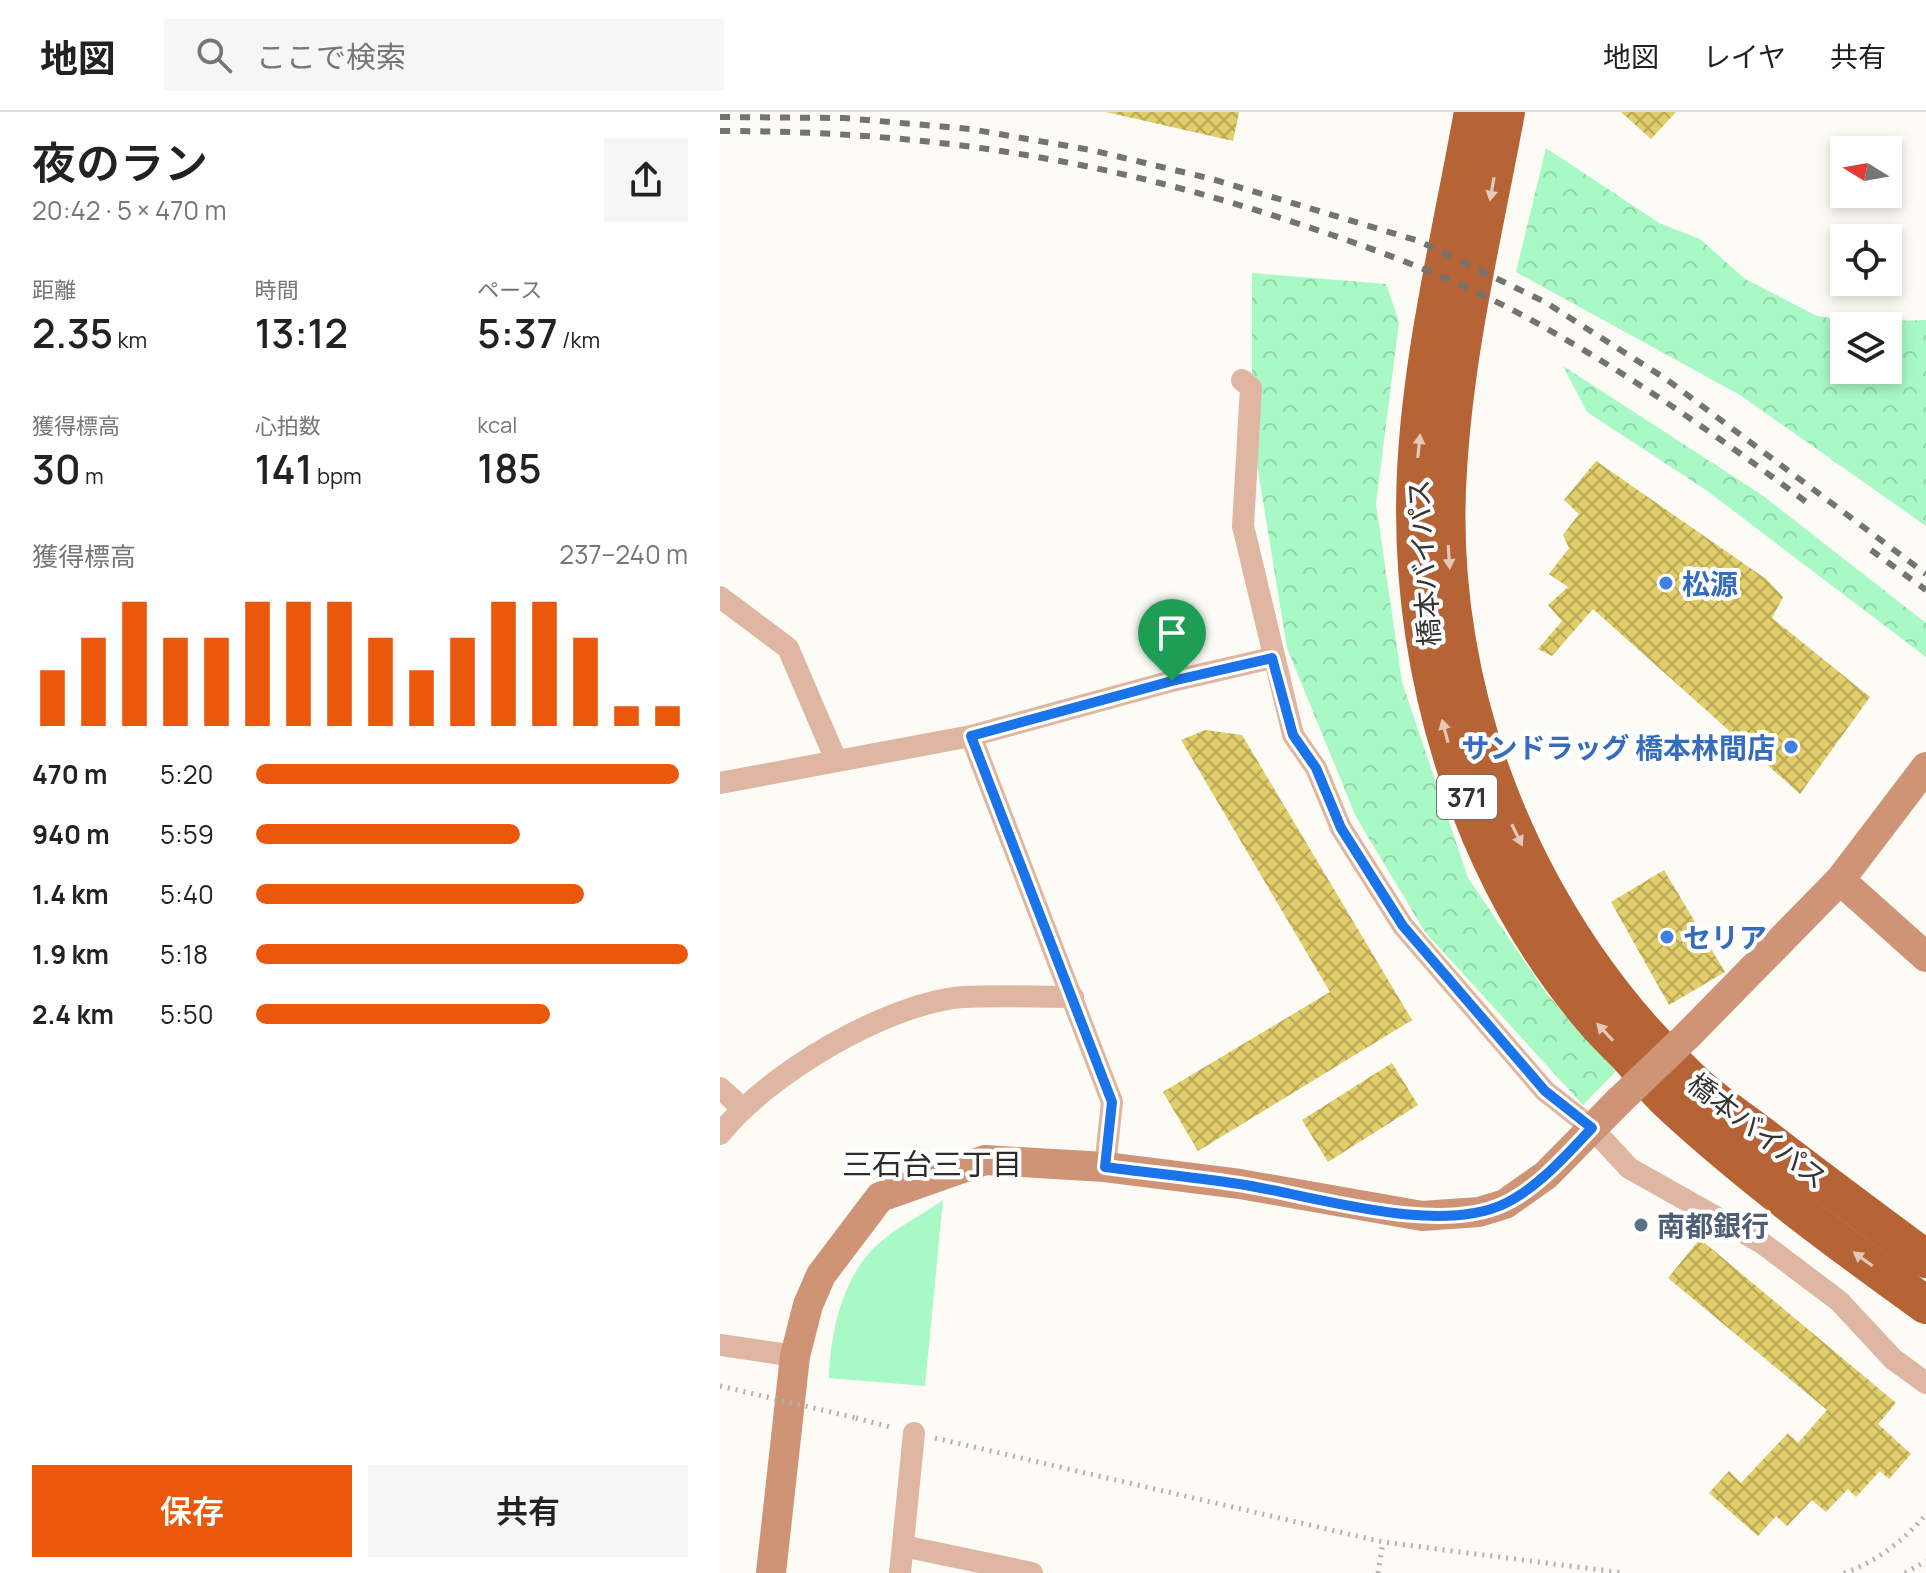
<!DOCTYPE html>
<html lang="ja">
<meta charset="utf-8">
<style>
:root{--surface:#fff;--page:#f6f6f6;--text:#222;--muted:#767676;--line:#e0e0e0;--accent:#ea580c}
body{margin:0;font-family:Manrope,"Noto Sans JP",sans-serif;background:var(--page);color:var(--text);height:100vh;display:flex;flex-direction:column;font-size:30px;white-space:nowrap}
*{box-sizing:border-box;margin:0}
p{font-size:26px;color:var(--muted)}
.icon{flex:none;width:44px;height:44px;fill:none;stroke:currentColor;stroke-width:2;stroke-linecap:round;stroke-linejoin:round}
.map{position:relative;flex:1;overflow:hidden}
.drawer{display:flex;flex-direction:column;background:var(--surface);width:720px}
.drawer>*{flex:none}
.needle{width:52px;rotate:281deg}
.tools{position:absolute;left:1110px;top:24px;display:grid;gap:16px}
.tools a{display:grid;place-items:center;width:72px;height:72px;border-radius:0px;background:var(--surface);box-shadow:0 4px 12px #0003;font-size:40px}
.pin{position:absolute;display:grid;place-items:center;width:68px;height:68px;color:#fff;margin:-82px -34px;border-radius:50% 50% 50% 0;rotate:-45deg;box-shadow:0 0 8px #0007}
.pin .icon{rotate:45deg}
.round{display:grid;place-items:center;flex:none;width:84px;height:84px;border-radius:0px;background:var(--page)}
.head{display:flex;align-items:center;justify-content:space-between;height:136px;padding:0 32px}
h1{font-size:44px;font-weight:600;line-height:60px}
.metrics{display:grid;grid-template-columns:repeat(3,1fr);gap:12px;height:136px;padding:8px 32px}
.metrics div{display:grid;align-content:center}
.metrics b{font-size:40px;font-weight:600}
.metrics small{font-size:22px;font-weight:400}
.metrics p{font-size:22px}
.chart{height:224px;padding:16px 32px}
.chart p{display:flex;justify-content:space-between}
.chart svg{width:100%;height:144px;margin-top:8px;stroke:var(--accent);stroke-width:6}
.cta{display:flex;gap:16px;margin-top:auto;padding:16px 32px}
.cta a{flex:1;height:92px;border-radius:0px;background:var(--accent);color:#fff;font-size:32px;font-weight:600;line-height:92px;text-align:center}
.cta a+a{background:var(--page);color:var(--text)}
ul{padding:0 32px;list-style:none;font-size:26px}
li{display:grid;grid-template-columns:128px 96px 1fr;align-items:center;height:60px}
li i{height:20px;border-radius:10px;background:var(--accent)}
header{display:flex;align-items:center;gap:48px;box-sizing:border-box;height:112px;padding:0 40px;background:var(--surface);border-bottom:2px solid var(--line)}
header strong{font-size:38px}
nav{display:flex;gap:44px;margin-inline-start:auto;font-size:28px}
.search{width:560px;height:72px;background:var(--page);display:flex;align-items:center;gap:20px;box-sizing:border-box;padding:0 28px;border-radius:0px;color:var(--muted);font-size:30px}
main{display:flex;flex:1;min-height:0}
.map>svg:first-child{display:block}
</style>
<header>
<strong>地図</strong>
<div class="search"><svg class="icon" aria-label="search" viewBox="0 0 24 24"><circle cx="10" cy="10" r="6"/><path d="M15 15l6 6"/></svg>ここで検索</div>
<nav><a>地図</a><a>レイヤ</a><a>共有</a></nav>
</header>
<main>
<section class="drawer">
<div class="head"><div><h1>夜のラン</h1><p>20:42 · 5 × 470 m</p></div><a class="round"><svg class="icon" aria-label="share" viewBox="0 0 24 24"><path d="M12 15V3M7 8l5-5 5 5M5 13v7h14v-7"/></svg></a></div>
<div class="metrics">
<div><p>距離</p><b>2.35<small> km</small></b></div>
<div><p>時間</p><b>13:12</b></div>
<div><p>ペース</p><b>5:37<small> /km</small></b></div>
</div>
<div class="metrics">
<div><p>獲得標高</p><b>30<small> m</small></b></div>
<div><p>心拍数</p><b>141<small> bpm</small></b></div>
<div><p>kcal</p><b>185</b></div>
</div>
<div class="chart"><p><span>獲得標高</span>237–240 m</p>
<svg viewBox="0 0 160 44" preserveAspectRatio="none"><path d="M5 44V27M15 44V17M25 44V6M35 44V17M45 44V17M55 44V6M65 44V6M75 44V6M85 44V17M95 44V27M105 44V17M115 44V6M125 44V6M135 44V17M145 44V38M155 44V38"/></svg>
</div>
<ul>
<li><b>470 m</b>5:20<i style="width:98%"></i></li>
<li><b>940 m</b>5:59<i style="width:61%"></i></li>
<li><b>1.4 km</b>5:40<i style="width:76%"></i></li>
<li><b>1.9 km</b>5:18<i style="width:100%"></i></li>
<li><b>2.4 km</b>5:50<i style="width:68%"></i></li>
</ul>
<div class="cta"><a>保存</a><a>共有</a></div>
</section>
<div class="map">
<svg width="1206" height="1461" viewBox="0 0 1206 1461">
<defs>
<pattern id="forest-crowns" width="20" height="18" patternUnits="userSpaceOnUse" patternTransform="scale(2)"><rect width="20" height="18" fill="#a8f9c5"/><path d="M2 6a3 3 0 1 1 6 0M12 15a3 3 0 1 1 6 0" fill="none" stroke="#91d6aa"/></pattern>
<pattern id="building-cross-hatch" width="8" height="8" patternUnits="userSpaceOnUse" patternTransform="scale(2)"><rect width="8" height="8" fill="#e1cd69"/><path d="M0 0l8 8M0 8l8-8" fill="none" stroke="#b7a757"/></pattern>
</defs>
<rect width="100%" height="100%" fill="#fcfbf6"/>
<g fill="url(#forest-crowns)" fill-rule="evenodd">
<path d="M 826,36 L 939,111 L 980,127 L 1025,167 L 1097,204 L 1136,210 L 1206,208 L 1206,414 L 1020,283 L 796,160 ZM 1124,214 L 1168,214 L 1168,258 L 1124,258 Z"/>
<path d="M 532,161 L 666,172 L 679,210 L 656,392 L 682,570 L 748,766 L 826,881 L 896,959 L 863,993 L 705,820 L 636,705 L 567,536 L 532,322 Z"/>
<path d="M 843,254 L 1042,383 L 1206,511 L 1206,545 L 986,378 L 867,300 Z"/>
</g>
<path fill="#a8f9c5" d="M 223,1088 L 205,1274 L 109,1266 C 110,1222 122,1166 156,1134 C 175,1116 202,1103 223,1088 Z"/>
<g fill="url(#building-cross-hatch)">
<path d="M 386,0 L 519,0 L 513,29 Z"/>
<path d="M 901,0 L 956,0 L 931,27 Z"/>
<path d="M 876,349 L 1046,467 L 1063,485 L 1052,506 L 1150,585 L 1080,682 L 873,497 L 832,544 L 818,537 L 842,509 L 828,493 L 848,475 L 829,462 L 849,436 L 843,423 L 859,402 L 844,388 Z"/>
<path d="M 485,618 L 522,623 L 692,908 L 478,1039 L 443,980 L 610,880 L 461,628 Z"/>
<path d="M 944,758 L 1005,860 L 949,893 L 891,790 Z"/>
<path d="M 672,951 L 698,993 L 608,1050 L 582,1008 Z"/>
<path d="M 980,1127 L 1176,1291 L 1158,1312 L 1191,1342 L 1169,1367 L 1160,1359 L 1136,1385 L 1128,1377 L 1106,1400 L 1092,1388 L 1067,1414 L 1056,1404 L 1038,1424 L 989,1381 L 1009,1359 L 1021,1371 L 1068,1321 L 1078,1331 L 1107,1298 L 948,1166 Z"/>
</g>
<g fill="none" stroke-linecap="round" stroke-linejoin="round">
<g stroke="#b3b2af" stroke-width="5" stroke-dasharray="2 6" stroke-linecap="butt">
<path d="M 136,1306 L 174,1316"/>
<path d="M 215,1326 L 663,1430 L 904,1461"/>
<path d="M 658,1461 L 663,1430"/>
<path d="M 1124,1461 C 1155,1451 1186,1427 1206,1402"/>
<path d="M 1185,1461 L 1206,1449"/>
</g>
<g stroke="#dfb6a2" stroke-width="22">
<path d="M 522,268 L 531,276 L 523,414 L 573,623 L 596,656 L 621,716 L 683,814 L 825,979 L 872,1016 L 909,1056 L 1042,1131 L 1119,1189 L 1173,1247 L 1206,1271"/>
<path d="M 0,485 L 68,536 L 116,648"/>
<path d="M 251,624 L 392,990 L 385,1055"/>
<path d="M 0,671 L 251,624 L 452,569 L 552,546"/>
<path d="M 0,976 L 21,995"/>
<path d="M 0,1022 C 48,962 165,892 242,885 C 279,883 317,885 353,885"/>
<path d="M 0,1233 L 75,1244"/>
<path d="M 183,1434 L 312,1461"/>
<path d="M 180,1461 L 194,1321"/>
</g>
<g stroke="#cf9376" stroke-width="30">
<path d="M 1120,768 L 1206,845"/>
<path d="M 968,923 L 1120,768 L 1206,655"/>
<path d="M 51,1461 L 75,1244 L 88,1193 L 101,1163 L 160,1085 L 265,1048 L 385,1055 L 520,1072 L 702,1104 L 759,1100 L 785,1092 L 826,1063 L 899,989"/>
</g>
<g stroke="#b66335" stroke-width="38">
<path d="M 753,0 C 732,118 702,239 696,359 C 687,550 745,753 868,901 C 881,918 897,932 911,947 C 923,961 934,976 948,989 C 1029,1064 1117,1129 1206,1193"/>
<path d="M 786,0 C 764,118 735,238 728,358 C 713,583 807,814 971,968 C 993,990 1021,1007 1045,1026 C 1098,1067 1152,1107 1206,1147"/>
</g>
<g stroke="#737370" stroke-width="6" stroke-dasharray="10 10" stroke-linecap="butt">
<path d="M 0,5 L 124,6 L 250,17 L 371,38 L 492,67 L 699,129 L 825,190 L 946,267 L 1206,462"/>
<path d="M 0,19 C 207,19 386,47 582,113 C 665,140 746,171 822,214 C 917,267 1006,330 1093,395"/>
<path d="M 1151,438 L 1206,478"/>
</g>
<path stroke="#b3b2af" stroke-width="5" stroke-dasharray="2 6" stroke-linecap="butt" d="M 0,1274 L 136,1306"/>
<path stroke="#cf9376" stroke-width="30" d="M 899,989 L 968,923"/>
</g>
<defs><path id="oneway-solid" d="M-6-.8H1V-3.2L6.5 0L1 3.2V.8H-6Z" transform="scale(2)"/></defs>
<g fill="#e5c8b8">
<use href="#oneway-solid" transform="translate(772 77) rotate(100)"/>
<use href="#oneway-solid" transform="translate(699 334) rotate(-84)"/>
<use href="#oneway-solid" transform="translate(729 445) rotate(86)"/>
<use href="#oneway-solid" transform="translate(725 619) rotate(-105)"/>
<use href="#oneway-solid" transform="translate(797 723) rotate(64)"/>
<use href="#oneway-solid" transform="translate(885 920) rotate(-133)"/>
<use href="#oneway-solid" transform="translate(1143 1147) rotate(-144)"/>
</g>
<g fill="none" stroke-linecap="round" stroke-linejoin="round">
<defs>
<path id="route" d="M 552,546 L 573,623 L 596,656 L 621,716 L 683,814 L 825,979 L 872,1016 C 846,1043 818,1076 784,1092 C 716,1124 592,1083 519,1072 C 474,1065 430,1061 385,1055 L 392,990 L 251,624 L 452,569 Z"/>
</defs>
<use href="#route" stroke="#fff" stroke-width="16"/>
<use href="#route" stroke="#1a73e8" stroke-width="10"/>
</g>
<g fill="#3f7fe0" stroke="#fff" stroke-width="3">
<circle cx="946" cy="471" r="8"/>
<circle cx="1071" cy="635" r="8"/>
<circle cx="947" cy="825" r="8"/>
</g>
<circle fill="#5c6f8a" stroke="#fff" stroke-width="3" cx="921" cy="1113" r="8"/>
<g text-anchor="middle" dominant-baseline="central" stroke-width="8" stroke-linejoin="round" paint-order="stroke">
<rect fill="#fff" stroke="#717170" stroke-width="2" x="717" y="663" width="60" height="44" rx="6"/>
<g font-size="26" font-weight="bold" fill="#343432">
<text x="747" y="685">371</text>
</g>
<g font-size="28" fill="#343432" stroke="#fff">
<text transform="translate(703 451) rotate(-94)">橋本バイパス</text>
<text transform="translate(1038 1018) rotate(38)">橋本バイパス</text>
</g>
<g font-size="28" font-weight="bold" fill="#366cbe" stroke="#fff" text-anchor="start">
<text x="962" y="471">松源</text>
<text x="1055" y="635" text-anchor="end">サンドラッグ 橋本林間店</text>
<text x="963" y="825">セリア</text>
</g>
<g font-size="28" font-weight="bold" fill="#4e5e75" stroke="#fff" text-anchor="start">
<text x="937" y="1113">南都銀行</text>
</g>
<g font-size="30" fill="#2d2c28" stroke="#fff">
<text x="212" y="1051">三石台三丁目</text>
</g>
</g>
</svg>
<div class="tools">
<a><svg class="needle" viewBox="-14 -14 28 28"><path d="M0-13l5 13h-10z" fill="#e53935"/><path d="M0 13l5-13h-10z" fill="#767676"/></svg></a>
<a><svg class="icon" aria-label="locate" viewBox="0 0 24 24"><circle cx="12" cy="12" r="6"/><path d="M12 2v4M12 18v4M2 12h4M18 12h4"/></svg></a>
<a><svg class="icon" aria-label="layers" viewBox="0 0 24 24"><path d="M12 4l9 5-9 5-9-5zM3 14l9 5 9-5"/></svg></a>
</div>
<div class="pin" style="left:452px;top:569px;background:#1e9e55"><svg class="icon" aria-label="arrive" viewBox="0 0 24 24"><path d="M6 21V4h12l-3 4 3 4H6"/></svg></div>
</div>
</main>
